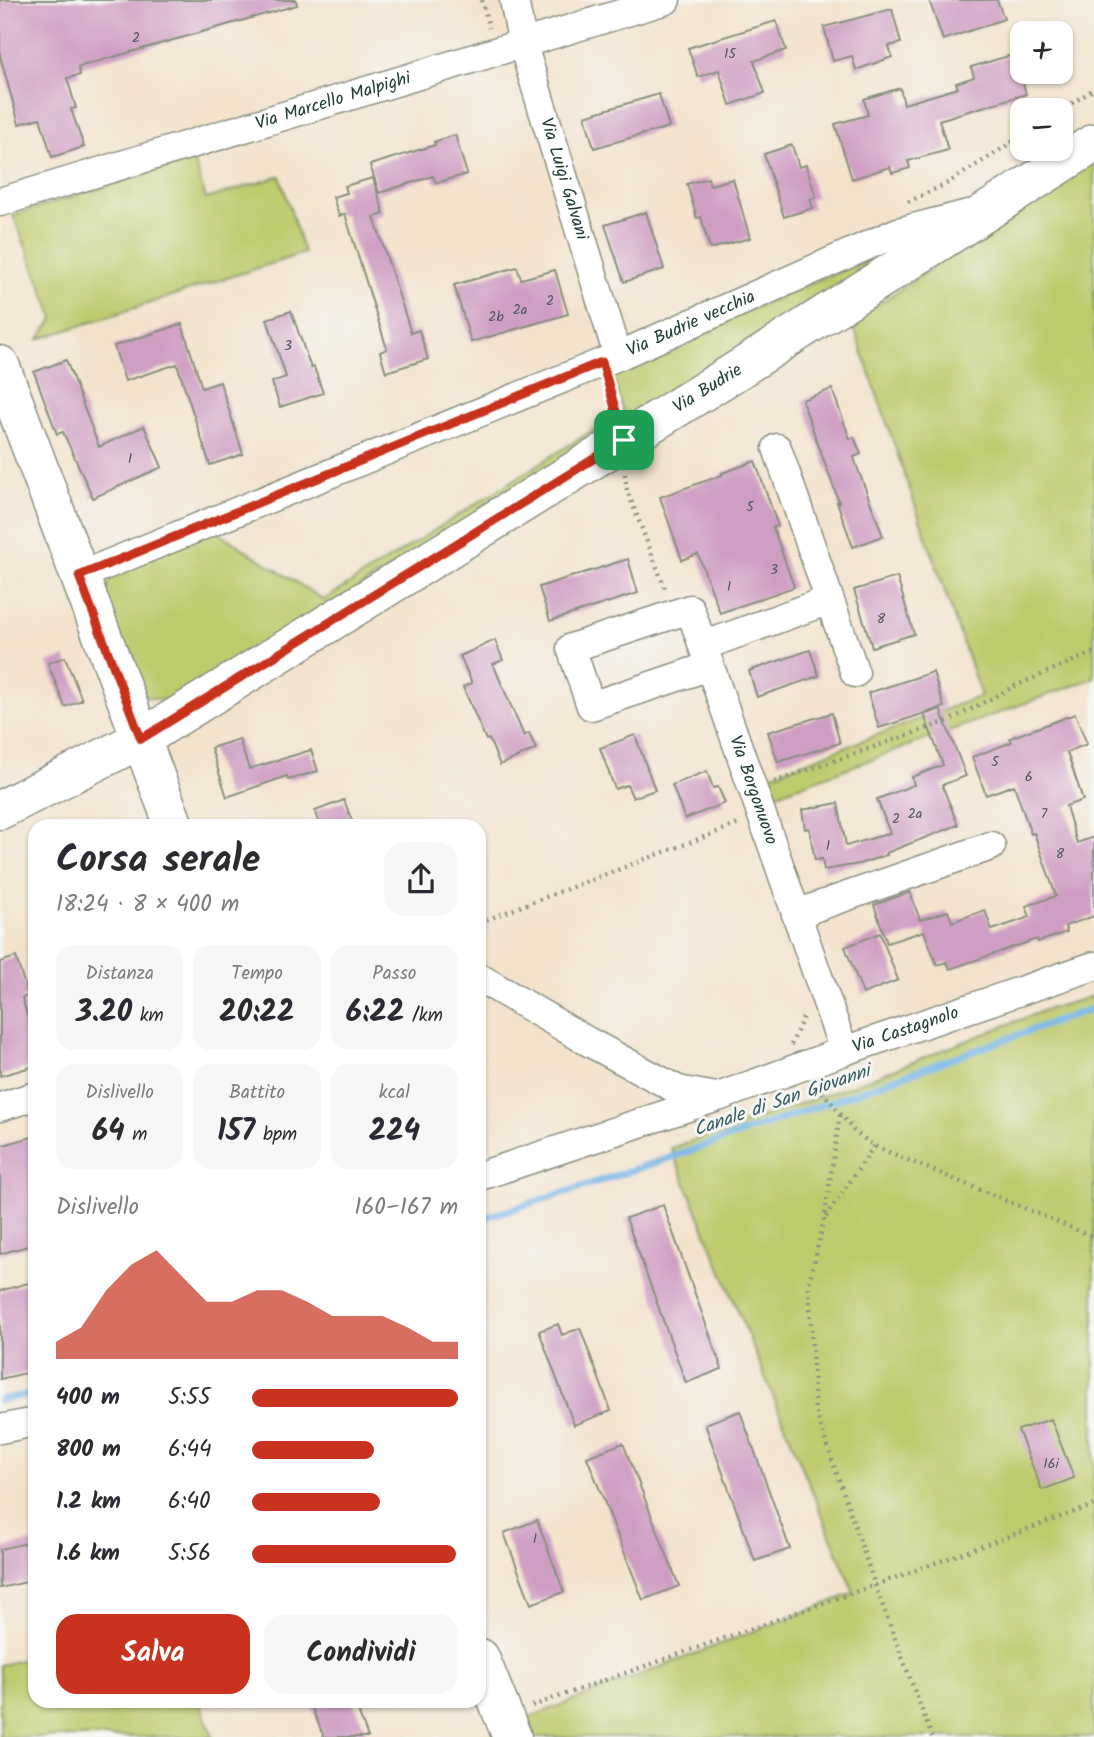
<!DOCTYPE html>
<html lang="it">
<meta charset="utf-8">
<style>
:root{--surface:#fff;--page:#f7f7f7;--text:#2b2b33;--muted:#7c7c81;--accent:#c8321e}
body{margin:0;font-family:Kalam,sans-serif;background:var(--page);color:var(--text);height:100vh;display:flex;flex-direction:column;font-size:26px;white-space:nowrap}
*{box-sizing:border-box;margin:0}
p{font-size:23px;color:var(--muted)}
.icon{flex:none;width:38px;height:38px;fill:none;stroke:currentColor;stroke-width:2;stroke-linecap:round;stroke-linejoin:round}
.map{position:relative;flex:1;overflow:hidden}
.details{position:absolute;left:28px;top:819px;width:458px;height:889px;display:flex;flex-direction:column;background:var(--surface);border-radius:21px;box-shadow:0 2px 5px #0004}
.details>*{flex:none}
.buttons{position:absolute;left:1010px;top:21px;display:grid;gap:14px}
.buttons a{display:grid;place-items:center;width:63px;height:63px;border-radius:14px;background:var(--surface);box-shadow:0 2px 5px #0004;font-size:35px}
.pin{position:absolute;display:grid;place-items:center;width:60px;height:60px;color:#fff;margin:-30px;border-radius:14px;box-shadow:0 4px 10px #0006}
.round{display:grid;place-items:center;flex:none;width:74px;height:74px;border-radius:21px;background:var(--page)}
.head{display:flex;align-items:center;justify-content:space-between;height:119px;padding:0 28px}
h1{font-size:38px;font-weight:600;line-height:52px}
.metrics{display:grid;grid-template-columns:repeat(3,1fr);gap:10px;height:119px;padding:7px 28px}
.metrics div{display:grid;align-content:center;border-radius:18px;background:var(--page);text-align:center}
.metrics b{font-size:30px;font-weight:600}
.metrics small{font-size:19px;font-weight:400}
.metrics p{font-size:19px}
.chart{height:196px;padding:14px 28px}
.chart p{display:flex;justify-content:space-between}
.chart svg{width:100%;height:126px;margin-top:7px;fill:var(--accent);opacity:.7}
.cta{display:flex;gap:14px;margin-top:auto;padding:14px 28px}
.cta a{flex:1;height:80px;border-radius:21px;background:var(--accent);color:#fff;font-size:28px;font-weight:600;line-height:80px;text-align:center}
.cta a+a{background:var(--page);color:var(--text)}
ul{padding:0 28px;list-style:none;font-size:23px}
li{display:grid;grid-template-columns:112px 84px 1fr;align-items:center;height:52px}
li i{height:18px;border-radius:9px;background:var(--accent)}
.map>svg:first-child{display:block}
</style>
<div class="map">
<svg width="1094" height="1737" viewBox="0 0 1094 1737">
<rect width="100%" height="100%" fill="#f6f6f2"/>
<filter id="ink" filterUnits="userSpaceOnUse"><feTurbulence type="fractalNoise" baseFrequency=".0143" numOctaves="2"/><feDisplacementMap in="SourceGraphic" scale="14" xChannelSelector="R" yChannelSelector="G"/><feConvolveMatrix kernelMatrix="1 2 1 2 8 2 1 2 1" color-interpolation-filters="sRGB"/></filter>
<filter id="wash" filterUnits="userSpaceOnUse"><feTurbulence type="fractalNoise" baseFrequency=".00686" numOctaves="4" result="noise"/><feDisplacementMap in="SourceGraphic" scale="28" xChannelSelector="R" yChannelSelector="G"/><feGaussianBlur stdDeviation="1.57" result="paint"/><feColorMatrix in="noise" values="0 0 0 0 0 0 0 0 0 0 0 0 0 0 0 0 0 1.4 0 .05"/><feComposite in="paint" operator="in"/></filter>
<g filter="url(#wash)">
<rect width="100%" height="100%" fill="#f3e3cd"/>
<g fill="#becb6d" stroke="#6e8450" stroke-width="2">
<path d="M 1094,158 L 1094,678 L 769,797 L 762,778 L 981,696 L 852,322 Z"/>
<path d="M 193,159 L 206,199 L 280,176 L 304,253 L 39,339 L 54,318 L 13,215 Z"/>
<path d="M 937,229 L 626,424 L 611,370 Z"/>
<path d="M 612,418 L 615,429 L 175,702 L 146,697 L 136,685 L 105,598 L 111,575 L 211,528 L 324,600 Z"/>
<path d="M 1094,996 L 1094,1737 L 505,1737 L 501,1728 L 854,1593 L 671,1148 L 854,1085 L 1045,1010 Z"/>
<path d="M 35,1657 L 35,1701 L 199,1701 L 213,1737 L 0,1737 L 0,1665 Z"/>
</g>
<g fill="none" stroke-linecap="round" stroke-linejoin="round">
<g stroke="#72b4e7" stroke-width="7">
<path d="M 480,1219 C 687,1156 890,1080 1094,1008"/>
<path d="M 0,1400 L 35,1393"/>
<path d="M 30,1676 L 35,1675"/>
</g>
</g>
<g id="blocks">
<g fill="#cf9fc3">
<path d="M 0,0 L 296,0 L 297,5 L 78,67 L 80,75 L 67,78 L 76,108 L 71,109 L 84,147 L 52,157 L 40,118 L 19,124 L 0,56 Z"/>
<path d="M 929,0 L 997,0 L 1004,19 L 943,40 Z"/>
<path d="M 892,9 L 901,43 L 889,46 L 892,57 L 856,70 L 852,56 L 833,61 L 824,27 Z"/>
<path d="M 776,21 L 786,50 L 754,61 L 765,93 L 730,105 L 719,70 L 698,77 L 688,48 Z"/>
<path d="M 1015,54 L 1026,94 L 939,120 L 948,150 L 908,161 L 910,168 L 892,173 L 890,167 L 852,179 L 835,124 L 868,115 L 864,99 L 900,88 L 904,104 L 958,88 L 956,83 L 974,77 L 971,67 Z"/>
<path d="M 659,94 L 669,127 L 594,148 L 585,116 Z"/>
<path d="M 455,135 L 467,174 L 436,183 L 433,176 L 379,193 L 370,165 L 435,145 L 434,142 Z"/>
<path d="M 792,145 L 799,167 L 806,165 L 816,197 L 810,199 L 813,208 L 784,217 L 764,154 Z"/>
<path d="M 373,178 L 384,214 L 374,217 L 411,333 L 419,330 L 428,359 L 386,372 L 380,352 L 387,349 L 345,214 L 339,216 L 333,197 L 347,193 L 345,186 Z"/>
<path d="M 708,178 L 710,185 L 733,179 L 750,238 L 710,249 L 701,217 L 697,218 L 687,184 Z"/>
<path d="M 646,212 L 664,269 L 624,282 L 605,225 Z"/>
<path d="M 517,267 L 521,279 L 555,270 L 568,314 L 471,342 L 454,285 Z"/>
<path d="M 291,311 L 311,368 L 314,367 L 323,393 L 280,407 L 272,382 L 286,377 L 267,319 Z"/>
<path d="M 182,324 L 202,388 L 220,382 L 243,454 L 210,465 L 177,364 L 125,381 L 114,346 Z"/>
<path d="M 66,360 L 99,447 L 144,426 L 162,467 L 93,498 L 63,432 L 57,434 L 34,372 Z"/>
<path d="M 832,389 L 850,439 L 854,437 L 861,454 L 854,457 L 856,464 L 883,536 L 853,547 L 837,502 L 839,502 L 802,400 Z"/>
<path d="M 755,461 L 778,526 L 773,527 L 794,587 L 720,613 L 698,554 L 682,560 L 660,497 L 722,475 L 722,473 Z"/>
<path d="M 628,559 L 638,593 L 550,621 L 539,587 Z"/>
<path d="M 897,577 L 914,634 L 872,647 L 854,590 Z"/>
<path d="M 495,640 L 503,660 L 493,664 L 524,736 L 529,733 L 536,749 L 500,765 L 489,739 L 486,740 L 463,687 L 472,683 L 460,656 Z"/>
<path d="M 810,650 L 819,676 L 757,697 L 749,671 Z"/>
<path d="M 65,657 L 82,700 L 65,707 L 48,663 Z"/>
<path d="M 933,672 L 944,707 L 879,728 L 868,693 Z"/>
<path d="M 940,709 L 966,776 L 942,785 L 958,825 L 886,853 L 887,855 L 859,864 L 824,870 L 822,859 L 815,860 L 809,828 L 805,829 L 802,810 L 838,803 L 846,846 L 890,833 L 877,799 L 914,785 L 912,777 L 943,765 L 924,715 Z"/>
<path d="M 832,713 L 840,743 L 778,762 L 768,732 Z"/>
<path d="M 1075,714 L 1087,744 L 1067,752 L 1083,800 L 1066,806 L 1077,843 L 1094,837 L 1094,916 L 1065,926 L 1067,932 L 1038,942 L 1037,939 L 950,969 L 947,962 L 937,965 L 924,931 L 887,943 L 874,905 L 910,892 L 920,920 L 948,911 L 952,922 L 985,910 L 992,930 L 1030,917 L 1026,906 L 1056,896 L 1034,833 L 1031,834 L 1014,785 L 986,795 L 972,757 L 1012,742 L 1010,738 Z"/>
<path d="M 635,735 L 655,790 L 633,798 L 627,785 L 615,789 L 600,748 Z"/>
<path d="M 239,739 L 249,769 L 311,750 L 318,771 L 288,780 L 287,776 L 227,797 L 211,748 Z"/>
<path d="M 707,771 L 713,788 L 718,787 L 725,803 L 685,819 L 672,785 Z"/>
<path d="M 344,800 L 354,826 L 321,826 L 315,811 Z"/>
<path d="M 880,933 L 898,980 L 863,994 L 845,947 Z"/>
<path d="M 16,957 L 28,996 L 22,998 L 35,1043 L 35,1066 L 0,1076 L 0,962 Z"/>
<path d="M 35,1136 L 35,1244 L 0,1254 L 0,1146 Z"/>
<path d="M 663,1205 L 722,1369 L 686,1383 L 626,1218 Z"/>
<path d="M 35,1281 L 35,1371 L 0,1379 L 0,1291 Z"/>
<path d="M 558,1324 L 562,1335 L 580,1328 L 611,1411 L 574,1425 L 539,1331 Z"/>
<path d="M 740,1411 L 790,1549 L 755,1561 L 705,1424 Z"/>
<path d="M 1051,1419 L 1074,1478 L 1042,1490 L 1018,1430 Z"/>
<path d="M 623,1443 L 679,1586 L 643,1600 L 587,1457 Z"/>
<path d="M 537,1520 L 564,1592 L 531,1604 L 504,1533 Z"/>
<path d="M 35,1541 L 35,1580 L 0,1588 L 0,1549 Z"/>
<path d="M 309,1701 L 354,1701 L 368,1737 L 324,1737 Z"/>
</g>
</g>
</g>
<g filter="url(#ink)">
<use href="#blocks" fill-opacity="0" stroke="#899080" stroke-width="2"/>
<g fill="none" stroke-linecap="round" stroke-linejoin="round">
<defs>
<g id="street">
<path id="s1" d="M 514,0 L 523,45 L 618,356"/>
<path id="s2" d="M 0,202 L 666,0"/>
<path d="M 777,448 L 855,673"/>
<path id="s3" d="M 79,576 L 618,356 L 898,232 L 968,214"/>
<path d="M 703,646 L 829,600"/>
<path id="s4" d="M 710,666 L 591,706 L 571,648 L 690,609 L 844,1051"/>
<path d="M 796,914 L 991,846"/>
<path d="M 480,978 L 587,1041 L 678,1090 L 716,1097"/>
<path d="M 0,1107 L 35,1096"/>
<path id="s5" d="M 480,1176 L 718,1097 L 844,1051 L 1094,966"/>
<path d="M 0,1429 L 35,1422"/>
</g>
<g id="secondary">
<path d="M 0,365 L 174,826"/>
<path id="s6" d="M 0,810 L 141,739 L 733,373 L 1094,143"/>
<path d="M 480,1658 L 512,1737"/>
</g>
</defs>
<use href="#street" stroke="#899080" stroke-width="31"/>
<use href="#secondary" stroke="#899080" stroke-width="41"/>
<g stroke="#899080" stroke-width="4.5" stroke-dasharray="2 5" stroke-linecap="butt">
<path d="M 482,0 L 489,28"/>
<path d="M 1060,111 L 1094,89"/>
<path d="M 908,202 L 948,183 L 1022,136"/>
<path d="M 609,387 L 616,412"/>
<path d="M 625,474 L 627,490 L 666,591"/>
<path d="M 774,782 L 948,721 L 1015,686 L 1094,652"/>
<path d="M 480,922 L 741,823"/>
<path d="M 791,1045 L 804,1015"/>
<path d="M 818,1086 L 854,1131 L 874,1146 L 1094,1237"/>
<path d="M 840,1115 L 824,1220 L 809,1284 L 815,1410 L 875,1585 L 932,1737"/>
<path d="M 826,1217 L 874,1146"/>
<path d="M 532,1706 L 875,1585 L 1094,1505"/>
</g>
<use href="#street" stroke="#fff" stroke-width="28"/>
<use href="#secondary" stroke="#fff" stroke-width="38"/>
</g>
</g>
<g fill="none" stroke-linecap="round" stroke-linejoin="round" filter="url(#ink)">
<defs>
<path id="route" d="M 602,362 L 624,440 L 141,739 L 79,576 Z"/>
</defs>
<use href="#route" stroke="#fff" stroke-width="14"/>
<use href="#route" stroke="#c8321e" stroke-width="9"/>
</g>
<g text-anchor="middle" dominant-baseline="central" stroke-width="6" stroke-linejoin="round" paint-order="stroke">
<g font-size="14" fill="#4b5658">
<text x="136" y="38">2</text>
<text x="730" y="54">15</text>
<text x="550" y="301">2</text>
<text x="520" y="310">2a</text>
<text x="496" y="317">2b</text>
<text x="288" y="346">3</text>
<text x="130" y="459">1</text>
<text x="750" y="507">5</text>
<text x="774" y="570">3</text>
<text x="729" y="587">1</text>
<text x="881" y="619">8</text>
<text x="995" y="762">5</text>
<text x="1029" y="777">6</text>
<text x="915" y="814">2a</text>
<text x="1044" y="814">7</text>
<text x="896" y="819">2</text>
<text x="828" y="846">1</text>
<text x="1060" y="854">8</text>
<text x="1051" y="1464">16i</text>
<text x="535" y="1539">1</text>
</g>
<g font-size="18" fill="#1f3d34" stroke="#f6f6f2">
<text stroke="none"><textPath href="#s2" startOffset="348">Via Marcello Malpighi</textPath></text>
<text stroke="none"><textPath href="#s1" startOffset="186">Via Luigi Galvani</textPath></text>
<text stroke="none"><textPath href="#s3" startOffset="662">Via Budrie vecchia</textPath></text>
<text stroke="none"><textPath href="#s6" startOffset="824">Via Budrie</textPath></text>
<text stroke="none"><textPath href="#s4" startOffset="504">Via Borgonuovo</textPath></text>
<text stroke="none"><textPath href="#s5" startOffset="450">Via Castagnolo</textPath></text>
</g>
<g font-size="19" font-style="italic" fill="#345b61" stroke="#f6f6f2">
<text transform="translate(782 1101) rotate(-19)">Canale di San Giovanni</text>
</g>
</g>
</svg>
<div class="buttons">
<a>+</a>
<a>−</a>
</div>
<div class="pin" style="left:624px;top:440px;background:#1e9e55"><svg class="icon" aria-label="arrive" viewBox="0 0 24 24"><path d="M6 21V4h12l-3 4 3 4H6"/></svg></div>
<section class="details">
<div class="head"><div><h1>Corsa serale</h1><p>18:24 · 8 × 400 m</p></div><a class="round"><svg class="icon" aria-label="share" viewBox="0 0 24 24"><path d="M12 15V3M7 8l5-5 5 5M5 13v7h14v-7"/></svg></a></div>
<div class="metrics">
<div><p>Distanza</p><b>3.20<small> km</small></b></div>
<div><p>Tempo</p><b>20:22</b></div>
<div><p>Passo</p><b>6:22<small> /km</small></b></div>
</div>
<div class="metrics">
<div><p>Dislivello</p><b>64<small> m</small></b></div>
<div><p>Battito</p><b>157<small> bpm</small></b></div>
<div><p>kcal</p><b>224</b></div>
</div>
<div class="chart"><p><span>Dislivello</span>160–167 m</p>
<svg viewBox="0 0 160 44" preserveAspectRatio="none"><path d="M0 44V38L10 33L20 20L30 11L40 6L50 15L60 24L70 24L80 20L90 20L100 24L110 29L120 29L130 29L140 33L150 38L160 38V44z"/></svg>
</div>
<ul>
<li><b>400 m</b>5:55<i style="width:100%"></i></li>
<li><b>800 m</b>6:44<i style="width:59%"></i></li>
<li><b>1.2 km</b>6:40<i style="width:62%"></i></li>
<li><b>1.6 km</b>5:56<i style="width:99%"></i></li>
</ul>
<div class="cta"><a>Salva</a><a>Condividi</a></div>
</section>
</div>
